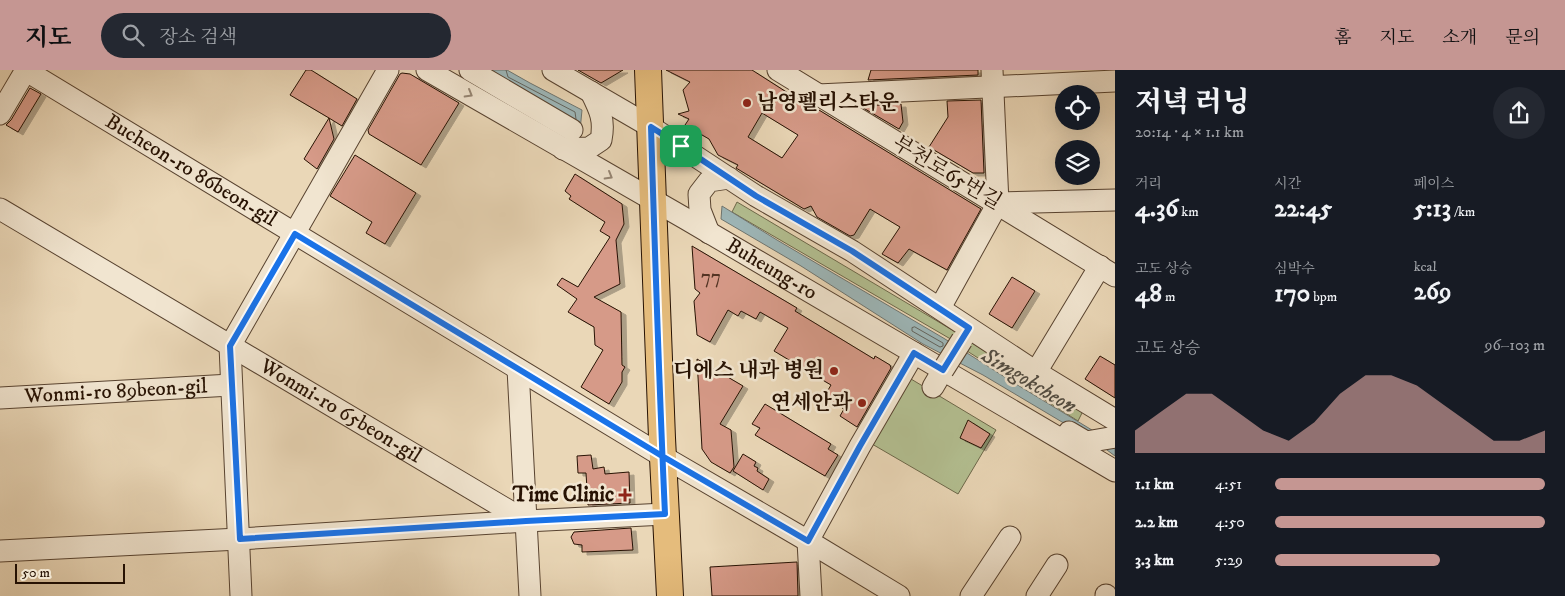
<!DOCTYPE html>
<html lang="ko">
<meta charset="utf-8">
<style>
:root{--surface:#171b24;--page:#242831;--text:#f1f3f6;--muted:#9ea1a6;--accent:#c59692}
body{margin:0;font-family:"IM FELL DW Pica","Noto Serif KR",serif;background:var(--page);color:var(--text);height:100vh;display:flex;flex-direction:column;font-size:19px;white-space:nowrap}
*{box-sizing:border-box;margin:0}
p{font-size:16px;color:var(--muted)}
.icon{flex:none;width:28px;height:28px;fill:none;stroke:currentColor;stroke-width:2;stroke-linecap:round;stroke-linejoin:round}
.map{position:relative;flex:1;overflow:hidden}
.drawer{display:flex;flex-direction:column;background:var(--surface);width:450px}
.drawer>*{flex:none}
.buttons{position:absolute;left:1055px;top:15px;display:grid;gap:10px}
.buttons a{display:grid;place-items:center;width:45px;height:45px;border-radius:50%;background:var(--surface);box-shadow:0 5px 20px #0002;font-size:25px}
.scale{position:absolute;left:15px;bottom:12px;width:110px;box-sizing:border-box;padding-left:5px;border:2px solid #271203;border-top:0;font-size:14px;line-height:18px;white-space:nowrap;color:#271203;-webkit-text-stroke:4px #f1e5d0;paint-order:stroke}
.pin{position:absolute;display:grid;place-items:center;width:42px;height:42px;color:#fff;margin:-21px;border-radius:10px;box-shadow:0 2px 8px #0006}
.round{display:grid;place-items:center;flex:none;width:52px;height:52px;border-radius:26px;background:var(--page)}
.headline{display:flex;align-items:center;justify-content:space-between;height:85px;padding:0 20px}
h1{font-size:28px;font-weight:800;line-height:38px}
.metrics{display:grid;grid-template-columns:repeat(3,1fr);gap:8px;height:85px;padding:5px 20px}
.metrics div{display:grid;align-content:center}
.metrics b{font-size:25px;font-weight:800}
.metrics small{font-size:14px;font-weight:400}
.metrics p{font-size:14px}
.chart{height:140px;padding:10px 20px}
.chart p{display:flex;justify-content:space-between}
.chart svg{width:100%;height:90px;margin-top:5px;fill:var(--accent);opacity:.7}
ul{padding:0 20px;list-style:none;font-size:16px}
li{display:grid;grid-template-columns:80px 60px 1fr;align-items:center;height:38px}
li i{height:12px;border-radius:6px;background:var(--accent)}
header{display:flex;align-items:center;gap:30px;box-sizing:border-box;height:70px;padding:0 25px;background:var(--accent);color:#111}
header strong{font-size:24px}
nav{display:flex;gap:28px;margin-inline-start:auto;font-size:18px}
.search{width:350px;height:45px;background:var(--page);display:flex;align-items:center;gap:12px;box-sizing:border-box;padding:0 18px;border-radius:28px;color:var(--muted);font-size:19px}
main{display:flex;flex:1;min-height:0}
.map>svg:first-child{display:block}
</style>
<header>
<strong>지도</strong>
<div class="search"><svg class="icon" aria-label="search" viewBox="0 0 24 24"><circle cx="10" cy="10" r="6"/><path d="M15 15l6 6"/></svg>장소 검색</div>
<nav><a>홈</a><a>지도</a><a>소개</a><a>문의</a></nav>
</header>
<main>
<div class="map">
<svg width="1115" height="526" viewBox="0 0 1115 526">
<defs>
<filter id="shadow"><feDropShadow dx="5" dy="3" stdDeviation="0" flood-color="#0004"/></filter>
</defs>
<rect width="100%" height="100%" fill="#ead7b7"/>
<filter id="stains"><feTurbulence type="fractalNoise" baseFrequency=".004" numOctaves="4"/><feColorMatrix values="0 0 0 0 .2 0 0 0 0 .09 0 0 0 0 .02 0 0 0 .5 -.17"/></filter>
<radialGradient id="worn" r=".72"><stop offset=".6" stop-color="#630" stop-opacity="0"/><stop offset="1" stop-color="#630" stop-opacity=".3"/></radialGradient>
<g fill="#b3bf91" stroke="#6d684a">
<path d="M 737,132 L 959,264 L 954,271 L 732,142 Z"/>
<path d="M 972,273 L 1083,341 L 1078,351 L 967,281 Z"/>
<path d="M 911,309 L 996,360 L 958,424 L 872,374 Z"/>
</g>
<g fill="#9db7b9" stroke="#6e7570">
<path d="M 477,0 L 507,0 L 530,13 L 582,40 L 580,61 Z"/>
<path d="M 722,136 L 777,170 L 945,269 L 1011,311 L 1115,374 L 1115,386 L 1099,374 L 983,305 L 923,274 L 801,196 L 721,149 Z"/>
</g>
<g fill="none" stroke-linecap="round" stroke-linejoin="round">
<g stroke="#62645e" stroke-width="1">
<path d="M 506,0 L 508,7 L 575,42 L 576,49"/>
<path d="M 915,257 L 943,273 L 943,276 L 940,277 L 912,261 L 912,258 Z"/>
</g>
</g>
<g fill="#d69a88" stroke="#271203" fill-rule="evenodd" filter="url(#shadow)">
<path d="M 306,0 L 311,0 L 357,29 L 342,56 L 329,48 L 334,69 L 317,99 L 304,89 L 329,48 L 290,25 Z"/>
<path d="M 578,0 L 623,0 L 601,13 Z"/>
<path d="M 666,0 L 752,0 L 813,39 L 814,37 L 981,139 L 947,200 L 909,179 L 898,193 L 882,184 L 900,157 L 870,139 L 854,165 L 850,166 L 817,147 L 811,136 L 804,139 L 736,98 L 738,95 L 718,85 L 709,69 L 685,55 L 689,49 L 678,44 L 689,41 L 683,20 L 690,12 ZM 762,43 L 798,65 L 782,88 L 748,67 Z"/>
<path d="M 871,0 L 978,0 L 978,5 L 868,10 Z"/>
<path d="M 402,3 L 410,4 L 459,33 L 421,95 L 369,64 L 368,60 L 400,4 Z"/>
<path d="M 30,18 L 41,24 L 18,62 L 6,55 L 11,50 Z"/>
<path d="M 981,30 L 984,103 L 973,103 L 929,77 L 948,47 L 947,31 Z"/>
<path d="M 901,34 L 903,52 L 899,59 L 860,36 Z"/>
<path d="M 355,85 L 416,123 L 385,174 L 366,163 L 372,152 L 330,126 Z"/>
<path d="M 575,104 L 622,134 L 624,154 L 616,170 L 620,214 L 594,227 L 621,242 L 622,295 L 625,297 L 622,302 L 622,312 L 609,334 L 581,317 L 603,280 L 595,275 L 594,257 L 568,242 L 577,229 L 557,215 L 562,208 L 578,217 L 610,167 L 600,161 L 605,152 L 569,129 L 571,126 L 565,121 Z"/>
<path d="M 692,176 L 797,238 L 795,241 L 874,289 L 875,286 L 890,295 L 891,298 L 857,357 L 840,346 L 844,339 L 824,327 L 831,315 L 774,281 L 788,258 L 760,242 L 756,249 L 741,241 L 738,246 L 728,240 L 710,272 L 697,265 L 694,231 L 700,223 L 695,219 Z"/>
<path d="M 1012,207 L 1035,221 L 1012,258 L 989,244 Z"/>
<path d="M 1100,286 L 1115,295 L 1115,328 L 1085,309 Z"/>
<path d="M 697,289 L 743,316 L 720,354 L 731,360 L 734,397 L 730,403 L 711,392 L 702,379 Z"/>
<path d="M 765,334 L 831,374 L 828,379 L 838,385 L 825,406 L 755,365 L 760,358 L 752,354 Z"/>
<path d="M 968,350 L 990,364 L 981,378 L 960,368 Z"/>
<path d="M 743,384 L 756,392 L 754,396 L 758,398 L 757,401 L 769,409 L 763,420 L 733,401 Z"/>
<path d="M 591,385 L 593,399 L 604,397 L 605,404 L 629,402 L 630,433 L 588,435 L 586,403 L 578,403 L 577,386 Z"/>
<path d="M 631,458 L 633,480 L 582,482 L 582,475 L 574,474 L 571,467 L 574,462 Z"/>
<path d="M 797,492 L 798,526 L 712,526 L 710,497 Z"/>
</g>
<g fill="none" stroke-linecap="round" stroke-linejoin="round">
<defs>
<g id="minor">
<path id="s1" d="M 25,0 L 662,386 L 808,471 L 899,526"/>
<path id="s2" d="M 427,0 L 686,149 L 1115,401"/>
<path d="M 470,0 L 572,60"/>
<path d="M 553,0 L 651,57 L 756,126 L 852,181 L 1036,302 L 1115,350"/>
<path d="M 778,0 L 1115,206"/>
<path d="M 818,25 L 1115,11"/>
<path d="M 0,44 L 26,0"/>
<path d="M 563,79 L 589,78 L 601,70 C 605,50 600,40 591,22"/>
<path d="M 998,133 L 1115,130"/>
<path id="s3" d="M 0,139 L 526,451"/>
<path d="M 709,163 L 700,140 L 699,124 L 709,111 L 729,108"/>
<path d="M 940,238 L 998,133 L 992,0"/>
<path d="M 518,299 L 530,526"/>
<path d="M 1036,302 L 1100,196"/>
<path d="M 933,317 L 943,300"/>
<path id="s4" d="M 0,328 L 231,315"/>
<path d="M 1069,362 L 1086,372 L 1115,367"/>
<path d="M 0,481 L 239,469 L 526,451 L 665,444"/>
<path d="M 241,526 L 230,276 L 388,0"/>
<path d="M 811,526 L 808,471 L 860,376 L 914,283"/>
<path d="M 971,526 L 1010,467"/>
<path d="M 1037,526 L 1057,495"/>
<path d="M 1106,526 L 1106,525"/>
</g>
<path id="major" d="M 648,0 L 662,368 L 670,526"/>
</defs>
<use href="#minor" stroke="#584330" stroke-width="23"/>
<use href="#major" stroke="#271203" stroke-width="28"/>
<use href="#minor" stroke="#f1e5d0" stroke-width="21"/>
<use href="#major" stroke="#e5bc7c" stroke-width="26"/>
<defs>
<path id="minor-bridge" d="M 943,300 L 962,270"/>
</defs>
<use href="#minor-bridge" stroke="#584330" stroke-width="23" stroke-linecap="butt"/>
<use href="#minor-bridge" stroke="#f1e5d0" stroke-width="21"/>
</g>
<defs><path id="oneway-chevron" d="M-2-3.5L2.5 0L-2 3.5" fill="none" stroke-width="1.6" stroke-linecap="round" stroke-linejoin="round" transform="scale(1.25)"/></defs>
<g stroke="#968674">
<use href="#oneway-chevron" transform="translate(469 24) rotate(30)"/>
<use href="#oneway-chevron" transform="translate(609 106) rotate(30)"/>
</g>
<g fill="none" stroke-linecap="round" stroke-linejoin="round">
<defs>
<path id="route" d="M 681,76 L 651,57 C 655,186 659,315 665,444 L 526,451 L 240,469 L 230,276 L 295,164 L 662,386 L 808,471 L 860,376 L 914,283 L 943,300 L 969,258 L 852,181 L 756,126 L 681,76"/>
</defs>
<use href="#route" stroke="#fff" stroke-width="10"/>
<use href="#route" stroke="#1a73e8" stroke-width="6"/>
</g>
<g fill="#8f2418" stroke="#f1e5d0" stroke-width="2">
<circle cx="747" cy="33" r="5"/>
<circle cx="834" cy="301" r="5"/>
<circle cx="862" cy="333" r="5"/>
<path d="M622.5 417.5h5v5h5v5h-5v5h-5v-5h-5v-5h5z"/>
</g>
<g text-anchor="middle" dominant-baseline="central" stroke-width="5" stroke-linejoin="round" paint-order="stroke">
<g font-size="19" fill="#533424">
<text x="711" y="207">77</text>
</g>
<g font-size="21" font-weight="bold" fill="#271203" stroke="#f1e5d0" text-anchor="end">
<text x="757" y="33" text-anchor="start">남영펠리스타운</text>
<text x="824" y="301">디에스 내과 병원</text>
<text x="852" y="333">연세안과</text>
<text x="614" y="425">Time Clinic</text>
</g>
<g font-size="21" fill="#271203" stroke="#f1e5d0">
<text stroke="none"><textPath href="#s1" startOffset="194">Bucheon-ro 86beon-gil</textPath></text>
<text transform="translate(947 103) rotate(31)">부천로65번길</text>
<text stroke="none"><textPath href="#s2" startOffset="398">Buheung-ro</textPath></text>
<text stroke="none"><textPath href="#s4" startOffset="116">Wonmi-ro 89beon-gil</textPath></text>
<text stroke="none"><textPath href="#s3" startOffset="396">Wonmi-ro 65beon-gil</textPath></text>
</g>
<g font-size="22" font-style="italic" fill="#504c43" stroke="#f1e5d0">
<text transform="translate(1029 311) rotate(31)">Simgokcheon</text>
</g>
</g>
<rect width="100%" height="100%" filter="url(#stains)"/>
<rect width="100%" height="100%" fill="url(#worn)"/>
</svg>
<div class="buttons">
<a><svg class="icon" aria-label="locate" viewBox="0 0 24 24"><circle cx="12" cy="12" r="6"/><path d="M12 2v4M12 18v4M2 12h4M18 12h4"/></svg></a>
<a><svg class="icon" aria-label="layers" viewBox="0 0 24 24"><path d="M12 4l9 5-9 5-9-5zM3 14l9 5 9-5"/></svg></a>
</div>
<div class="scale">50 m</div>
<div class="pin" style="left:681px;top:76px;background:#1e9e55"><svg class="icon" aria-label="arrive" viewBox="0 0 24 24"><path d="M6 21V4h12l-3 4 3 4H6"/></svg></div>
</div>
<section class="drawer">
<div class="headline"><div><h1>저녁 러닝</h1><p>20:14 · 4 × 1.1 km</p></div><a class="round"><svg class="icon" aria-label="share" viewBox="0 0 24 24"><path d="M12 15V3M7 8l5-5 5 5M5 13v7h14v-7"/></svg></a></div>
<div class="metrics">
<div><p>거리</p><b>4.36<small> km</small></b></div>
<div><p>시간</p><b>22:45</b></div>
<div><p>페이스</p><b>5:13<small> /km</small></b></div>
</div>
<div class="metrics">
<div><p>고도 상승</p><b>48<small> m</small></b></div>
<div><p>심박수</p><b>170<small> bpm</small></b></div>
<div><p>kcal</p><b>269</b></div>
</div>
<div class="chart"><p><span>고도 상승</span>96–103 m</p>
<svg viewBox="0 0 160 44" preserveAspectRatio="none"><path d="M0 44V33L10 24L20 15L30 15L40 24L50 33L60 38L70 29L80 15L90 6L100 6L110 11L120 20L130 29L140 38L150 38L160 33V44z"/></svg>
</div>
<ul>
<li><b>1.1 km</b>4:51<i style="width:100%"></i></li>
<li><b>2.2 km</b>4:50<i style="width:100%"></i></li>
<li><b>3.3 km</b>5:29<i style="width:61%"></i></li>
</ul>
</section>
</main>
